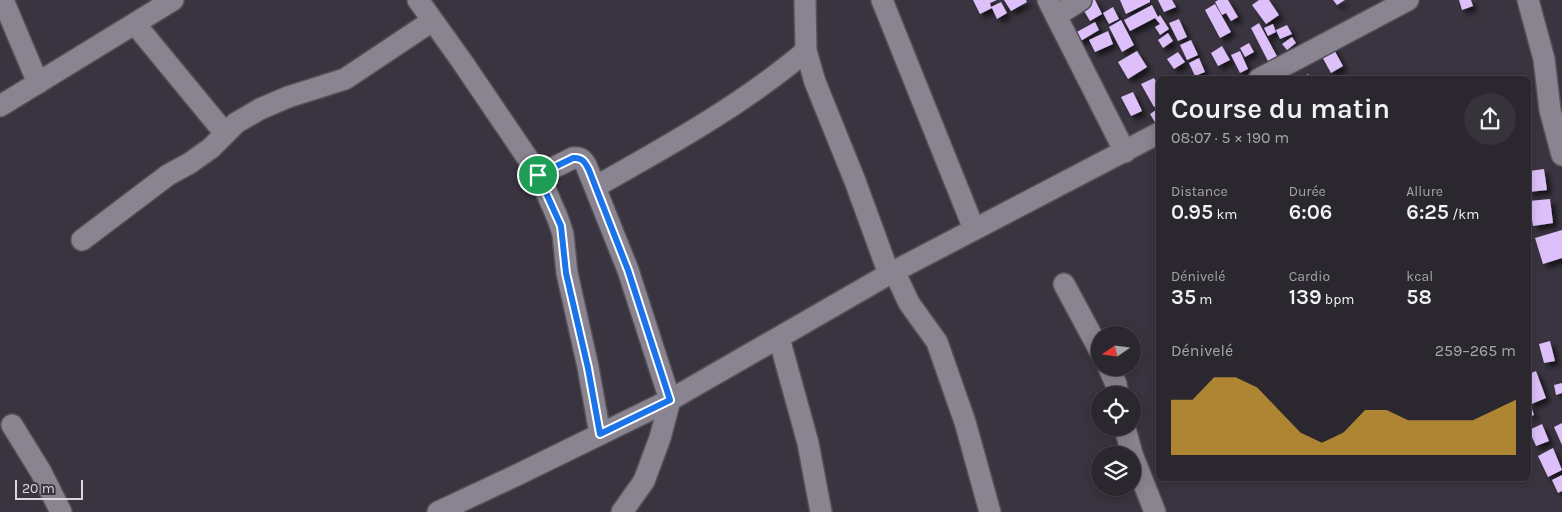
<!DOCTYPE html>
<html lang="fr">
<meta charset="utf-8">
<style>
:root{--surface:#2b272f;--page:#37333b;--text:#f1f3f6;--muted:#a6a5aa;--line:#47444b;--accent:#e5ad35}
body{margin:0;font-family:Karla,sans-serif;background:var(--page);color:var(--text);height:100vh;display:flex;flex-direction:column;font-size:19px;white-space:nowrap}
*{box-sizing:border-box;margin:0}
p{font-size:16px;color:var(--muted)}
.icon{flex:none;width:28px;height:28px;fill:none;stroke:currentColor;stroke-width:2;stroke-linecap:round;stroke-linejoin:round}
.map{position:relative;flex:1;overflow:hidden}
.details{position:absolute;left:1156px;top:76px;width:375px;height:405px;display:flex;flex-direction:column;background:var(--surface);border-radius:8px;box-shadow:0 2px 12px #0003,0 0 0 1px var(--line)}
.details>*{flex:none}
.needle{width:32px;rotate:256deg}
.fabs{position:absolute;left:1091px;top:326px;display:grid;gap:10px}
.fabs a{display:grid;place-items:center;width:50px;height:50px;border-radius:50%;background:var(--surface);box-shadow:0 2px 12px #0003,0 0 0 1px var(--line);font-size:25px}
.scale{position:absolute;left:15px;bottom:12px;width:68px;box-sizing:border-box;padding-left:5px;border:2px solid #dad6dd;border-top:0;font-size:14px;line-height:18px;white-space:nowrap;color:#dad6dd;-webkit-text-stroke:4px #39343f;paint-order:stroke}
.pin{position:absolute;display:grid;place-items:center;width:42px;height:42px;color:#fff;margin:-21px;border:2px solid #fff;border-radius:50%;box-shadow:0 1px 5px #0007}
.round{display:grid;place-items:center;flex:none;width:52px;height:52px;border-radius:26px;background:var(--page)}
.head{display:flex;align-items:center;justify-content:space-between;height:85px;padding:0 15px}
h1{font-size:28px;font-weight:600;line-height:38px}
.metrics{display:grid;grid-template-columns:repeat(3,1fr);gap:8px;height:85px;padding:5px 15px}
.metrics div{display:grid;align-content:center}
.metrics b{font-size:21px;font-weight:600}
.metrics small{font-size:14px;font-weight:400}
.metrics p{font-size:14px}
.chart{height:140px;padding:10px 15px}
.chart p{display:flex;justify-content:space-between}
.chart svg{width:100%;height:90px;margin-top:5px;fill:var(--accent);opacity:.7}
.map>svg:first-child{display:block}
</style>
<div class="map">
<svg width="1562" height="512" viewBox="0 0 1562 512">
<defs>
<filter id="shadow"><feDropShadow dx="4.5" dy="4.5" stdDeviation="2.5" flood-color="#0009"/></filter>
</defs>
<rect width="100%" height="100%" fill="#39343f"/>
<g fill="#ddc0f9" filter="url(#shadow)">
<path d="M 973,0 L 997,0 L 990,3 L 991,7 L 1001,2 L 1007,13 L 997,19 L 992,8 L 980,14 Z"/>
<path d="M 1004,0 L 1026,0 L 1027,2 L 1011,11 Z"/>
<path d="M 1087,0 L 1095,0 L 1102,14 L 1090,21 L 1080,4 Z"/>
<path d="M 1120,0 L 1150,0 L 1150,2 L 1126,14 Z"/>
<path d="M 1158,0 L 1172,0 L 1176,7 L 1164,12 Z"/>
<path d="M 1218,0 L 1228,0 L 1238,17 L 1231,21 L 1226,13 L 1222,15 L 1215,2 Z"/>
<path d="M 1259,0 L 1269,0 L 1279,15 L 1266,24 L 1252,5 Z"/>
<path d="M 1333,0 L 1345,0 L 1337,5 Z"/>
<path d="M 1459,0 L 1471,0 L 1473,6 L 1462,10 Z"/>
<path d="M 1215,4 L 1231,32 L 1220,38 L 1205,10 Z"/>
<path d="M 1152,5 L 1158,17 L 1160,15 L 1169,29 L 1160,35 L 1155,27 L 1160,24 L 1155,18 L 1130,31 L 1124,20 Z"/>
<path d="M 1113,7 L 1119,19 L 1109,24 L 1103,13 Z"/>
<path d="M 1179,19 L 1187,37 L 1178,41 L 1169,23 Z"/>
<path d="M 1121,20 L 1134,45 L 1122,52 L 1109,27 Z"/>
<path d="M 1095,22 L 1099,30 L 1079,42 L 1075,33 Z"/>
<path d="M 1259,23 L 1279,60 L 1270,65 L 1251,28 Z"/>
<path d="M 1273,24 L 1276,32 L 1268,36 L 1264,28 Z"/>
<path d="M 1287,25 L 1292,34 L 1280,39 L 1276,30 Z"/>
<path d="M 1108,31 L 1113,44 L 1095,52 L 1089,40 Z"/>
<path d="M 1168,33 L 1173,41 L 1163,48 L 1158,40 Z"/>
<path d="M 1292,37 L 1296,43 L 1287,50 L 1282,44 Z"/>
<path d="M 1191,40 L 1198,55 L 1187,60 L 1180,45 Z"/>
<path d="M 1249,43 L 1254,52 L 1245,57 L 1240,48 Z"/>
<path d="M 1222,46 L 1230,60 L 1218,66 L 1211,53 Z"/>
<path d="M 1332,46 L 1343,66 L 1331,73 L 1320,53 Z"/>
<path d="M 1137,51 L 1147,67 L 1128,79 L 1118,62 Z"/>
<path d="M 1240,51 L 1248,69 L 1240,73 L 1231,55 Z"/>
<path d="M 1178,52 L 1185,62 L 1174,69 L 1167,59 Z"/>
<path d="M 1199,58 L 1205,72 L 1195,76 L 1189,63 Z"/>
<path d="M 1308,74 L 1311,79 L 1300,79 Z"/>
<path d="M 1154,78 L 1159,87 L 1159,105 L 1154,107 L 1141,84 Z"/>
<path d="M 1133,92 L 1142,111 L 1131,116 L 1121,97 Z"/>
<path d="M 1159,108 L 1159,123 L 1156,124 L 1150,114 Z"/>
<path d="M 1544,169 L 1547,190 L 1529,192 L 1529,171 Z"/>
<path d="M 1550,199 L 1553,223 L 1533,226 L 1529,201 Z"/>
<path d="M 1562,230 L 1562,258 L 1543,264 L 1535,238 Z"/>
<path d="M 1550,341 L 1555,361 L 1544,363 L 1539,344 Z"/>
<path d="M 1536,371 L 1546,398 L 1529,405 L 1529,374 Z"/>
<path d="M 1562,383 L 1562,393 L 1556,395 L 1554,385 Z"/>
<path d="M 1531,406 L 1534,415 L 1529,417 L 1529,407 Z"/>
<path d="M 1562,423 L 1562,445 L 1554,427 Z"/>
<path d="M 1542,424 L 1549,441 L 1536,446 L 1529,430 Z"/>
<path d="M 1553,448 L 1562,470 L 1548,477 L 1538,456 Z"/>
<path d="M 1562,475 L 1562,491 L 1558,493 L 1552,480 Z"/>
</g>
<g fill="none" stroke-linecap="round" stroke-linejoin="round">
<defs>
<g id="minor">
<path d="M 3,0 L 38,83"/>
<path d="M 418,0 L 461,60 L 539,175 L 558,219 L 563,234 L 567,273 L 588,367 L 600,434"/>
<path d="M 805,0 L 806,51 L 815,82 L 855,181 L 889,274"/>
<path d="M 882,0 L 974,229"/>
<path d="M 1048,0 L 1125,152"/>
<path d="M 1528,0 L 1544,59 L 1550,110 L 1562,155"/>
<path d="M 1056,16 L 1081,0"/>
<path d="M 135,24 L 219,126 L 226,132"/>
<path d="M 1259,79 L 1408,0"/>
<path d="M 0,106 L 173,0"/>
<path d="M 539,175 L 573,158 C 580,157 582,159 586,165 L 628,270 L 670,400 L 660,438 L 644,481 L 622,512"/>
<path d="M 595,187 C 668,146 742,105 806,51"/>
<path d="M 82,240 L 168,175 L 190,163 L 211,148 L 236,123 L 260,109 L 288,97 L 345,79 L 432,21"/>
<path d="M 894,271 L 909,303 L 937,342 L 965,422 L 990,512"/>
<path d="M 1064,284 L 1100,351"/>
<path d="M 779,338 L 808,443 L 821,512"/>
<path d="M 1109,368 L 1116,384 L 1118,395"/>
<path d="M 12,425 L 41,472 L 61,512"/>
<path d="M 1125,428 L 1132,454 L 1155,512"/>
<path d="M 438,512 L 517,475 L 670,400 L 889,274 L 1159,133"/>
</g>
</defs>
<use href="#minor" stroke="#545059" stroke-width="24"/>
<use href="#minor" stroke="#898490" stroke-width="21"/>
</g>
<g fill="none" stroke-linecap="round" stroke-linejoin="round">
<defs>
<path id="route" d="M 573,158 C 582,157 585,162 589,170 L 628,270 L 670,400 L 600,434 L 588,368 L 566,273 L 561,226 L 538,175 Z"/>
</defs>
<use href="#route" stroke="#fff" stroke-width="10"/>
<use href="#route" stroke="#1a73e8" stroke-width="6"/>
</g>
</svg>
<div class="fabs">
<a><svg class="needle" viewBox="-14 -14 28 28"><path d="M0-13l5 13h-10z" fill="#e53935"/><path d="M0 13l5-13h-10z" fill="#a6a5aa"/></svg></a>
<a><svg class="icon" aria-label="locate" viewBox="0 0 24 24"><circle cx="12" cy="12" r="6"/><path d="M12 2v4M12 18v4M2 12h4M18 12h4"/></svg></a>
<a><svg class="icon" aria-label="layers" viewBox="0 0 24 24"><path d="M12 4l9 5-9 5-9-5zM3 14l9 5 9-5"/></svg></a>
</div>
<div class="scale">20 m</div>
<div class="pin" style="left:538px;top:175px;background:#1e9e55"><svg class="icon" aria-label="arrive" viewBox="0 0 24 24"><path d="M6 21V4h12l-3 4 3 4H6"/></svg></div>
<section class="details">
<div class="head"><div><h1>Course du matin</h1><p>08:07 · 5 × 190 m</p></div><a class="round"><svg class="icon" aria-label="share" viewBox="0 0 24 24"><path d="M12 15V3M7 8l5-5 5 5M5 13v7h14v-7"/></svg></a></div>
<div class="metrics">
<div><p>Distance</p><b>0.95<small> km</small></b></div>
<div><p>Durée</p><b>6:06</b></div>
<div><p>Allure</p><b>6:25<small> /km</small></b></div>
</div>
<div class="metrics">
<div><p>Dénivelé</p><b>35<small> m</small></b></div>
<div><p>Cardio</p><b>139<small> bpm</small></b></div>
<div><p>kcal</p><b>58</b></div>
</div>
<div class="chart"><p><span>Dénivelé</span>259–265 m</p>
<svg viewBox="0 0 160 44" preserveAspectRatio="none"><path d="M0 44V17L10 17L20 6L30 6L40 11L50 22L60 33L70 38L80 33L90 22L100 22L110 27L120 27L130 27L140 27L150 22L160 17V44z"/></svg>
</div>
</section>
</div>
